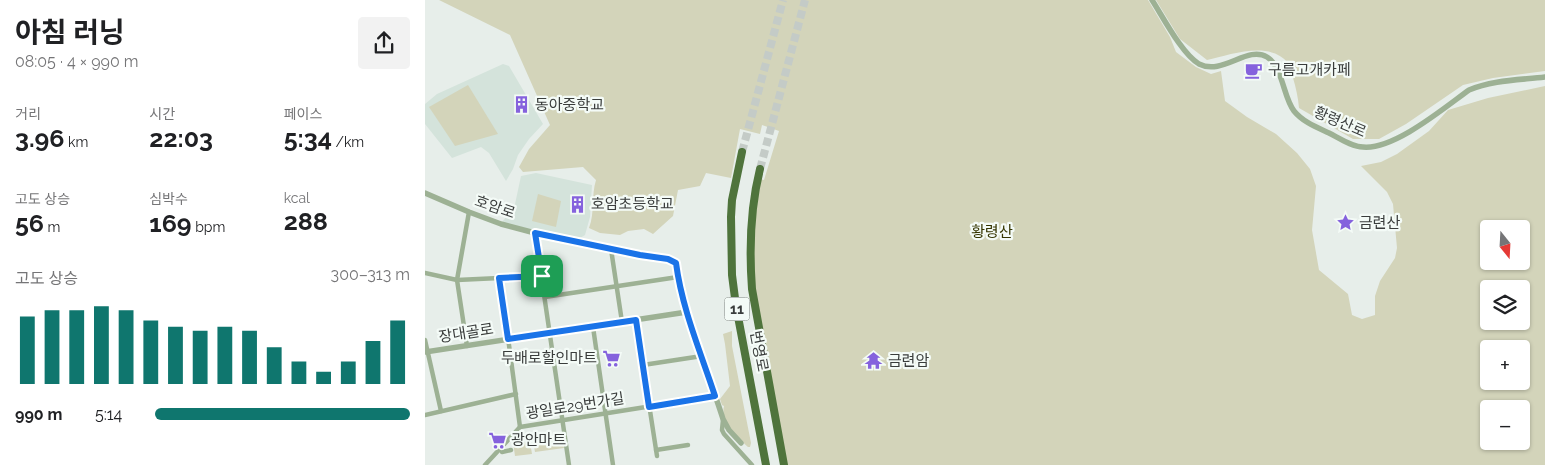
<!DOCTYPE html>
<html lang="ko">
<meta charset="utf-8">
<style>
:root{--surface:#fff;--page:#f2f2f2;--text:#202124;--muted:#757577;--accent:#0f766e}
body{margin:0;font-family:Raleway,"Noto Sans KR",sans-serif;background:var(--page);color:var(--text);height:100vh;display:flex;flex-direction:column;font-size:19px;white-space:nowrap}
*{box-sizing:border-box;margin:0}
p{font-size:16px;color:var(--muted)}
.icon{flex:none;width:28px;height:28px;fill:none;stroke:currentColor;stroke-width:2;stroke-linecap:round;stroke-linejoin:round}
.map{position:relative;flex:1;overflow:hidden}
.panel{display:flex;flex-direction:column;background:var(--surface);width:425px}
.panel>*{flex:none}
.needle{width:32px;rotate:162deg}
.controls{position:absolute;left:1055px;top:220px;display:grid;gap:10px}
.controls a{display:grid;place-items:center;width:50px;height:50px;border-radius:5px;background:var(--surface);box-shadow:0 1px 4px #0004;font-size:25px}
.pin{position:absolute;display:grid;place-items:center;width:42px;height:42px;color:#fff;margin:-21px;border-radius:10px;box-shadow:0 2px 8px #0006}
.round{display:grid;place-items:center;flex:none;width:52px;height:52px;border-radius:5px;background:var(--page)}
.summary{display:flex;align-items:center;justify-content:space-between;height:85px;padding:0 15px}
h1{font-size:28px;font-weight:700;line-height:38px}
.figures{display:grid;grid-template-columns:repeat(3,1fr);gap:8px;height:85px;padding:5px 15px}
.figures div{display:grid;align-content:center}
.figures b{font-size:25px;font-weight:700}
.figures small{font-size:14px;font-weight:400}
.figures p{font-size:14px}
.chart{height:140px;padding:10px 15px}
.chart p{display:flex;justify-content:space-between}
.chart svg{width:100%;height:90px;margin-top:5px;stroke:var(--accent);stroke-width:6}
ul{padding:0 15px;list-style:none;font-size:16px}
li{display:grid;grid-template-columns:80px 60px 1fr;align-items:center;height:38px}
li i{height:12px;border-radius:6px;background:var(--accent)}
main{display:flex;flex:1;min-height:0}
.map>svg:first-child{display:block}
</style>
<main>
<section class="panel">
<div class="summary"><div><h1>아침 러닝</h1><p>08:05 · 4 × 990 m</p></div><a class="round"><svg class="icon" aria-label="share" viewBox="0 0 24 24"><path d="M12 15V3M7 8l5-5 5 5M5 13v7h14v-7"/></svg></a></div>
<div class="figures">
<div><p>거리</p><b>3.96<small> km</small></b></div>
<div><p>시간</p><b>22:03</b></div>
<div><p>페이스</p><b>5:34<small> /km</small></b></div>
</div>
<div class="figures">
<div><p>고도 상승</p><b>56<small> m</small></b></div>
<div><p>심박수</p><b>169<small> bpm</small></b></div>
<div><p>kcal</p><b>288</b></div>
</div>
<div class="chart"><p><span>고도 상승</span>300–313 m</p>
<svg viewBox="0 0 160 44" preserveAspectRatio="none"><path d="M5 44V11M15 44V8M25 44V8M35 44V6M45 44V8M55 44V13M65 44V16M75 44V18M85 44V16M95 44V18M105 44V26M115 44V33M125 44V38M135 44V33M145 44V23M155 44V13"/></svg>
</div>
<ul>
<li><b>990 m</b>5:14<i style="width:100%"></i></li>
</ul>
</section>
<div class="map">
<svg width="1120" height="465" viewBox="0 0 1120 465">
<rect width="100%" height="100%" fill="#e7eeea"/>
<g fill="#d4e3db">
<path d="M 78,64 L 84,66 L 118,124 L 104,139 L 93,155 L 88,169 L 81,181 L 64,153 L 56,147 L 27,158 L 0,124 L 0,104 L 12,94 Z"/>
<path d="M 111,173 L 167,185 L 165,217 L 160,235 L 152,240 L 79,223 L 78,221 L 90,204 L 96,176 Z"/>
</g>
<g fill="#d3d4ba" fill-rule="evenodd">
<path d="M 14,0 L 723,0 L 745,37 L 751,52 L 771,67 L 786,74 L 796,71 L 800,101 L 822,117 L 851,134 L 872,153 L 885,169 L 891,186 L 887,230 L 894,270 L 923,294 L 927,315 L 937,319 L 950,315 L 950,296 L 955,281 L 970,258 L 972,248 L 968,204 L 962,192 L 936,166 L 956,162 L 972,154 L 1004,131 L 1023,110 L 1063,98 L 1120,86 L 1120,465 L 362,465 L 330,289 L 328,237 L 335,179 L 339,180 L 354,131 L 337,125 L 335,134 L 315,129 L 306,178 L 281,173 L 275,186 L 253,190 L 248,216 L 228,234 L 219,229 L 203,231 L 195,235 L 175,233 L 164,228 C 170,213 166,196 171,180 L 158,167 L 98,172 L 94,167 L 104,149 L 125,125 L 85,35 ZM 1064,229 L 1096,229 L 1096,261 L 1064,261 ZM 1064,289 L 1096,289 L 1096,321 L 1064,321 ZM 1064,349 L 1096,349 L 1096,381 L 1064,381 ZM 1064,409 L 1096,409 L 1096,441 L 1064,441 Z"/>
<path d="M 731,0 L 1120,0 L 1120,71 L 1068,78 L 1038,85 L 981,124 L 954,139 L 928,139 L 874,108 C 873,97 871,88 868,78 C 867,73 866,67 863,63 C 845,40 805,55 782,60 L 755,39 Z"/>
<path d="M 43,85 L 73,134 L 30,146 L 4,107 Z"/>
<path d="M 113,194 L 136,201 L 131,227 L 107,221 Z"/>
<path d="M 307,331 L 307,346 L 326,443 L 325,447 L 323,447 C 312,436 295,422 299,406 L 297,405 L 295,399 L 305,386 L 300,344 L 298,334 Z"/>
<path d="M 94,436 L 95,443 L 105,442 L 107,454 L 90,456 L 88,442 Z"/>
<path d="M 137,437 L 139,448 L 110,452 L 108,441 Z"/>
</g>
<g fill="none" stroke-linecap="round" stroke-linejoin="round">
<g stroke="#c4cbc7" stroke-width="8" stroke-dasharray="8 4" stroke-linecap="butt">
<path d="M 317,152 L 358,0"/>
<path d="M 335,169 L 380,0"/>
</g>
<g stroke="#9db194" stroke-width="4.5">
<path d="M 110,233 L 144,465"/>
<path d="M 186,249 L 197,322"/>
<path d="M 0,273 L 32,280 L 117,276"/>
<path d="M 75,278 L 95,427"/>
<path d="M 120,297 L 253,277"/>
<path d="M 211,320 L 232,456"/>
<path d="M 168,327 L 188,465"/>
<path d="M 0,340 L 16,411"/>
<path d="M 42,346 L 32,280 L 44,212"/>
<path d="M 218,365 L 277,356"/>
<path d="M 0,415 L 91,394"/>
<path d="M 298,420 L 297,430 L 299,434 L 327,465"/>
<path d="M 231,450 L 263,445"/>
<path d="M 77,452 L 86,450"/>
<path d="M 60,465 L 95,427 L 290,396"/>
</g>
<g stroke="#9db194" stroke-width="5.5">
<path d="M 727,0 C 738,17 757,54 774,64 C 798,76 822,45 842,57 C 858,67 858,97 869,111 C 878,122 891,127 904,133 C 914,138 927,147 938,147 C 969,150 1019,108 1044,90 C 1067,80 1095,80 1120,77"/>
<path d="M 0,193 L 44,212 L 76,224 L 110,233 L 215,255 L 243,259 L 251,263 C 258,317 282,368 298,419 L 304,430 L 316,443"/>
<path d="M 0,352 L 262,312"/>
</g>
<g stroke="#4f743c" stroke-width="8">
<path d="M 317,152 L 307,200 L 306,217 L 307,275 L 311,306 L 341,465"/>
<path d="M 335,169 C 325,209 324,248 327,289 L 359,465"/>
</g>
</g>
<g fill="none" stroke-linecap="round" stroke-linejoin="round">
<defs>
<path id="route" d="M 110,233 L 215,255 L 243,259 L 251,263 C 257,309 276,353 290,396 L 224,407 L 211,320 L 83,339 L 74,278 L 117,276 Z"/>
</defs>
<use href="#route" stroke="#fff" stroke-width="10"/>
<use href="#route" stroke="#1a73e8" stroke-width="6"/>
</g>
<defs>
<symbol id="cafe-bare" viewBox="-9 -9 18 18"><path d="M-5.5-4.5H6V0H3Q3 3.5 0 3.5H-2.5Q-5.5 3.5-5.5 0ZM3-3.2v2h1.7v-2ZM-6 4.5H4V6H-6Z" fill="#8562dd" stroke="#f4fbf7" stroke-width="2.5" paint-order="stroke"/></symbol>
<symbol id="building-bare" viewBox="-9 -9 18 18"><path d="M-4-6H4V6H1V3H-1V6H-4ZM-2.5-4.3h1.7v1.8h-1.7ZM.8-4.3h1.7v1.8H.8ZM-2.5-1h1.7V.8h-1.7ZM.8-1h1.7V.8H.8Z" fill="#8562dd" stroke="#f4fbf7" stroke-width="2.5" paint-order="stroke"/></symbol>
<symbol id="sight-bare" viewBox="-9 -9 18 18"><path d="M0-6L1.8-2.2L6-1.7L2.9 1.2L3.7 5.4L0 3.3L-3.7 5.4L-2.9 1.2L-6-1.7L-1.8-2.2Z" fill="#8562dd" stroke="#f4fbf7" stroke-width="2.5" paint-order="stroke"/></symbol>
<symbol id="supermarket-bare" viewBox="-9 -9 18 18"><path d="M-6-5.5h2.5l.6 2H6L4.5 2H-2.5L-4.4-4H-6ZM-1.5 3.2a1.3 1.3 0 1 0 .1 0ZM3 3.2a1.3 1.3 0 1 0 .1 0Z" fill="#8562dd" stroke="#f4fbf7" stroke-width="2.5" paint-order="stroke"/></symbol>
<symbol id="temple-bare" viewBox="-9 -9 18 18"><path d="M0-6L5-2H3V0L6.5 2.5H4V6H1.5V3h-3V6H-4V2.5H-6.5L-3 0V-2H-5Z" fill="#8562dd" stroke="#f4fbf7" stroke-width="2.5" paint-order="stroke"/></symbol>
</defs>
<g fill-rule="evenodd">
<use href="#cafe-bare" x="816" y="58" width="25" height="25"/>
<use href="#building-bare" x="84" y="92" width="25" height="25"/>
<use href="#building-bare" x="140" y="192" width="25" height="25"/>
<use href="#sight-bare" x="908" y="210" width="25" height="25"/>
<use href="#supermarket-bare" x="174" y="346" width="25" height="25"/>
<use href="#temple-bare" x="436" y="348" width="25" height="25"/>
<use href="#supermarket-bare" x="60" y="428" width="25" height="25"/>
</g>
<g text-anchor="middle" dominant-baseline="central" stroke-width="4.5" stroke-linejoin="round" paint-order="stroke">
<rect fill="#f4fbf7" stroke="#727674" stroke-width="1" x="299.5" y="297.5" width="25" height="23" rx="4"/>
<g font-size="14" font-weight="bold" fill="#3a3d3c">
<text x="312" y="309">11</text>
</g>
<g font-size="15" fill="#3a3d3c" stroke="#f4fbf7" text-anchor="start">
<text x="843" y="70">구름고개카페</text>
<text x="110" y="105">동아중학교</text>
<text x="166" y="204">호암초등학교</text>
<text x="934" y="223">금련산</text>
<text x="172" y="358" text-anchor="end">두배로할인마트</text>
<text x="463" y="361">금련암</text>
<text x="86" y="440">광안마트</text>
</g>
<g font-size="15" fill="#3a3d3c" stroke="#f4fbf7">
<text transform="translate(915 122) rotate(23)">황령산로</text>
<text transform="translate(70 207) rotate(19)">호암로</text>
<text transform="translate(41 333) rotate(-9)">장대골로</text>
<text transform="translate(334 351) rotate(79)">번영로</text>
<text transform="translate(150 406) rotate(-9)">광일로29번가길</text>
</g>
<g font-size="15" fill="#353500" stroke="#f4fbf7">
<text x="567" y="232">황령산</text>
</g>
</g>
</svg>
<div class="controls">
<a><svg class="needle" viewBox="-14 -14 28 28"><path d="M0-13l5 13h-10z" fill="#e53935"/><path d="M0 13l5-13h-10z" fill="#757577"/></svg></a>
<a><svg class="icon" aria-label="layers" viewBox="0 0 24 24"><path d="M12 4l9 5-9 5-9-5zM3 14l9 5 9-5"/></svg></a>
<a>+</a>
<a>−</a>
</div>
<div class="pin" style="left:117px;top:276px;background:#1e9e55"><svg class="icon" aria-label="arrive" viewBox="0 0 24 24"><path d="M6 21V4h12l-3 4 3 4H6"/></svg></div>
</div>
</main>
